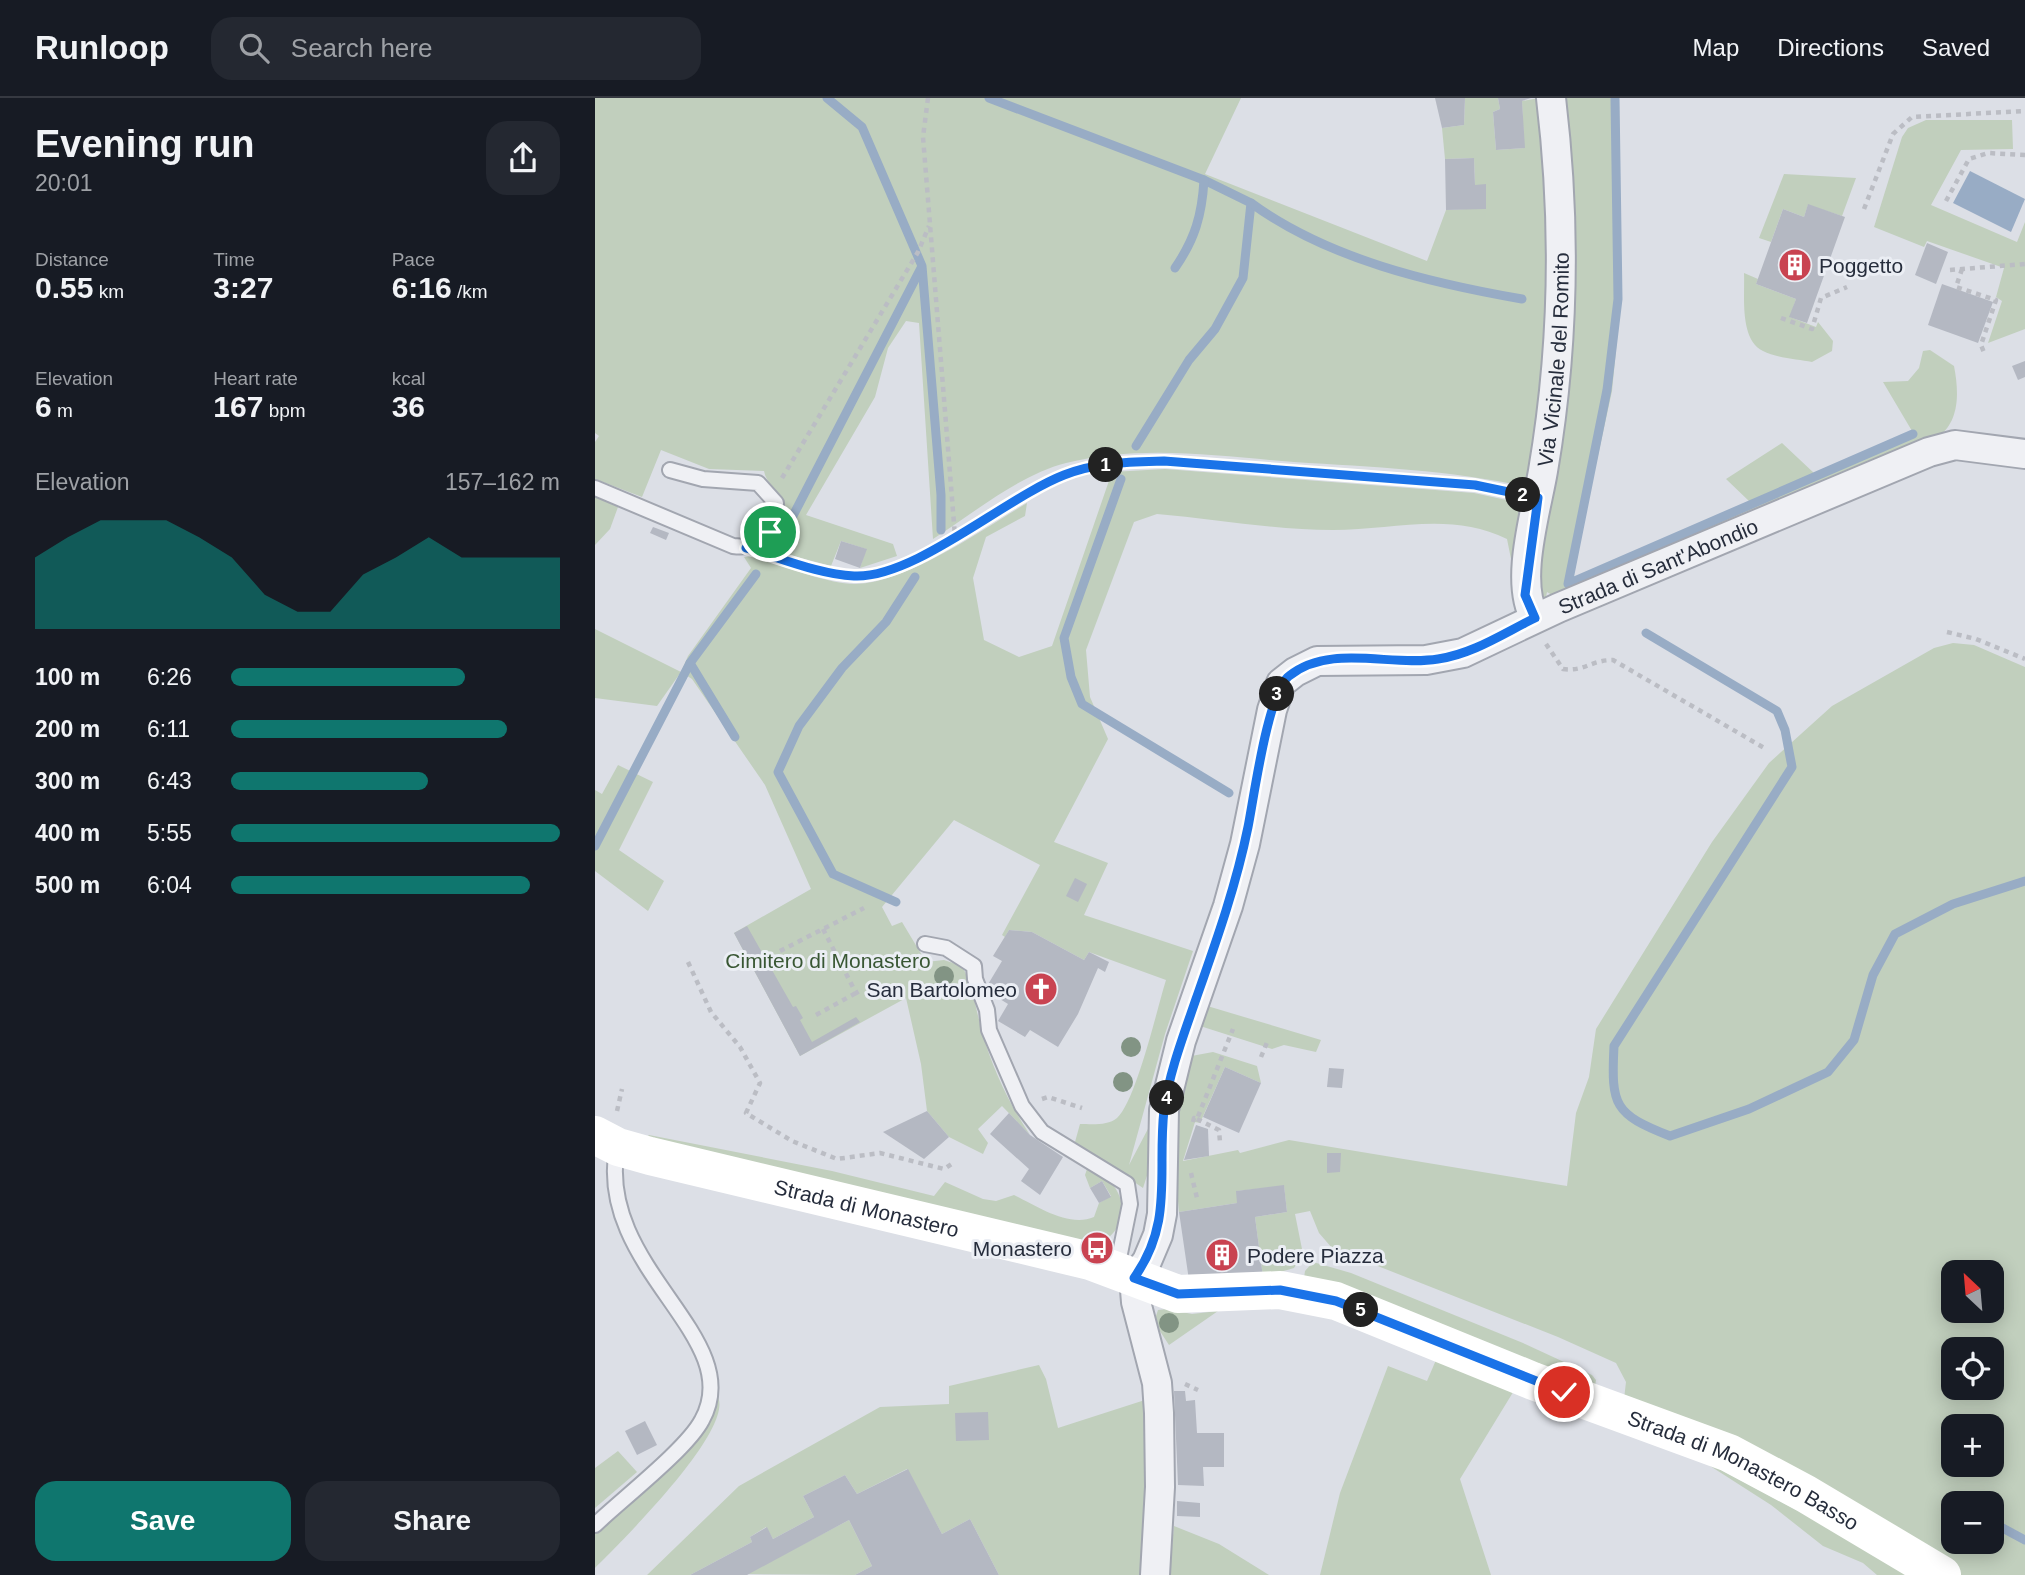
<!DOCTYPE html>
<meta charset="utf-8">
<style>
:root{--surface:#171b24;--page:#242831;--text:#f1f3f6;--muted:#9ea1a6;--line:#363941;--accent:#0f766e}
body{margin:0;font-family:Arial,sans-serif;background:var(--page);color:var(--text);height:100vh;display:flex;flex-direction:column;font-size:26px;white-space:nowrap}
*{box-sizing:border-box;margin:0}
p{font-size:23px;color:var(--muted)}
.icon{flex:none;width:38px;height:38px;fill:none;stroke:currentColor;stroke-width:2;stroke-linecap:round;stroke-linejoin:round}
.map{position:relative;flex:1;overflow:hidden}
.drawer{display:flex;flex-direction:column;background:var(--surface);width:595px}
.drawer>*{flex:none}
.needle{width:46px;rotate:334deg}
.buttons{position:absolute;left:1346px;top:1162px;display:grid;gap:14px}
.buttons a{display:grid;place-items:center;width:63px;height:63px;border-radius:14px;background:var(--surface);box-shadow:0 4px 18px #0003;font-size:35px}
.pin{position:absolute;display:grid;place-items:center;width:60px;height:60px;color:#fff;margin:-30px;border:4px solid #fff;border-radius:50%;box-shadow:0 2px 7px #0007}
.km{position:absolute;width:35px;height:35px;margin:-18px;border-radius:50%;background:#222;color:#fff;font-size:19px;line-height:35px;text-align:center}
.round{display:grid;place-items:center;flex:none;width:74px;height:74px;border-radius:21px;background:var(--page)}
.summary{display:flex;align-items:center;justify-content:space-between;height:119px;padding:0 35px}
h1{font-size:38px;font-weight:600;line-height:52px}
.stats{display:grid;grid-template-columns:repeat(3,1fr);gap:10px;height:119px;padding:7px 35px}
.stats div{display:grid;align-content:center}
.stats b{font-size:30px;font-weight:600}
.stats small{font-size:19px;font-weight:400}
.stats p{font-size:19px}
.chart{height:196px;padding:14px 35px}
.chart p{display:flex;justify-content:space-between}
.chart svg{width:100%;height:126px;margin-top:7px;fill:var(--accent);opacity:.7}
.button{display:flex;gap:14px;margin-top:auto;padding:14px 35px}
.button a{flex:1;height:80px;border-radius:21px;background:var(--accent);color:#fff;font-size:28px;font-weight:600;line-height:80px;text-align:center}
.button a+a{background:var(--page);color:var(--text)}
ul{padding:0 35px;list-style:none;font-size:23px}
li{display:grid;grid-template-columns:112px 84px 1fr;align-items:center;height:52px}
li i{height:18px;border-radius:9px;background:var(--accent)}
header{display:flex;align-items:center;gap:42px;box-sizing:border-box;height:98px;padding:0 35px;background:var(--surface);border-bottom:2px solid var(--line)}
header strong{font-size:33px}
nav{display:flex;gap:38px;margin-inline-start:auto;font-size:24px}
.search{width:490px;height:63px;background:var(--page);display:flex;align-items:center;gap:18px;box-sizing:border-box;padding:0 24px;border-radius:21px;color:var(--muted);font-size:26px}
main{display:flex;flex:1;min-height:0}
.map>svg:first-child{display:block}
</style>
<header>
<strong>Runloop</strong>
<div class="search"><svg class="icon" aria-label="search" viewBox="0 0 24 24"><circle cx="10" cy="10" r="6"/><path d="M15 15l6 6"/></svg>Search here</div>
<nav><a>Map</a><a>Directions</a><a>Saved</a></nav>
</header>
<main>
<section class="drawer">
<div class="summary"><div><h1>Evening run</h1><p>20:01</p></div><a class="round"><svg class="icon" aria-label="share" viewBox="0 0 24 24"><path d="M12 15V3M7 8l5-5 5 5M5 13v7h14v-7"/></svg></a></div>
<div class="stats">
<div><p>Distance</p><b>0.55<small> km</small></b></div>
<div><p>Time</p><b>3:27</b></div>
<div><p>Pace</p><b>6:16<small> /km</small></b></div>
</div>
<div class="stats">
<div><p>Elevation</p><b>6<small> m</small></b></div>
<div><p>Heart rate</p><b>167<small> bpm</small></b></div>
<div><p>kcal</p><b>36</b></div>
</div>
<div class="chart"><p><span>Elevation</span>157–162 m</p>
<svg viewBox="0 0 160 44" preserveAspectRatio="none"><path d="M0 44V19L10 12L20 6L30 6L40 6L50 12L60 19L70 32L80 38L90 38L100 25L110 19L120 12L130 19L140 19L150 19L160 19V44z"/></svg>
</div>
<ul>
<li><b>100 m</b>6:26<i style="width:71%"></i></li>
<li><b>200 m</b>6:11<i style="width:84%"></i></li>
<li><b>300 m</b>6:43<i style="width:60%"></i></li>
<li><b>400 m</b>5:55<i style="width:100%"></i></li>
<li><b>500 m</b>6:04<i style="width:91%"></i></li>
</ul>
<div class="button"><a>Save</a><a>Share</a></div>
</section>
<div class="map">
<svg width="1430" height="1477" viewBox="0 0 1430 1477">
<rect width="100%" height="100%" fill="#dcdfe6"/>
<g fill="#c1cfbd" fill-rule="evenodd">
<path d="M 0,0 L 646,0 L 610,76 L 832,163 L 851,112 L 891,110 L 891,87 L 880,87 L 879,60 L 850,61 L 847,30 L 869,27 L 870,0 L 903,0 L 905,11 L 898,14 L 901,52 L 929,50 L 927,3 L 944,0 L 957,111 L 956,221 L 936,390 C 858,372 779,369 699,364 C 623,358 546,346 471,365 C 424,377 379,415 338,441 L 324,225 L 311,223 L 293,250 L 280,299 L 211,417 L 298,446 L 302,458 L 265,470 L 271,451 L 246,443 L 236,468 L 168,450 C 178,442 194,415 187,401 C 182,391 171,385 169,373 L 114,371 L 66,352 L 47,399 L 0,381 L 0,344 L 4,338 L 0,335 Z"/>
<path d="M 967,0 L 1024,0 L 1026,201 L 1017,293 L 976,482 L 1155,404 L 1131,381 L 1187,345 L 1220,376 L 1317,333 L 1288,284 L 1313,283 L 1324,270 L 1328,253 L 1335,252 L 1359,268 C 1364,294 1365,323 1343,339 L 962,500 L 952,494 L 951,499 L 942,502 L 938,498 Z"/>
<path d="M 1331,22 L 1417,22 L 1418,51 L 1366,52 L 1336,107 L 1422,144 L 1430,124 L 1430,231 L 1393,245 L 1407,203 L 1401,199 L 1409,170 L 1332,143 L 1329,149 L 1279,129 L 1307,39 L 1313,30 Z"/>
<path d="M 1189,76 L 1261,80 L 1247,118 L 1213,107 L 1209,119 L 1188,111 L 1176,144 L 1164,140 Z"/>
<path d="M 1149,175 L 1163,181 L 1161,186 L 1201,201 L 1195,219 L 1221,229 L 1223,224 L 1238,243 L 1237,253 L 1217,264 C 1203,261 1181,260 1168,253 C 1144,241 1150,198 1149,175 Z"/>
<path d="M 570,371 L 879,395 L 934,407 L 922,464 L 916,461 L 912,441 C 856,413 797,432 738,432 C 680,432 620,421 562,416 L 539,424 L 491,552 L 495,599 L 513,641 L 459,744 L 513,765 L 489,817 L 598,853 L 570,936 L 534,1067 L 555,1027 L 559,1056 L 548,1090 L 480,1044 L 485,1026 C 496,1026 513,1028 522,1020 C 541,1003 562,911 571,882 L 494,854 L 489,862 L 437,834 L 414,832 L 410,839 L 407,837 L 445,767 L 359,722 L 287,809 L 297,828 L 307,824 L 331,864 L 349,862 L 367,868 C 379,890 381,914 388,937 C 398,972 415,1007 435,1037 L 407,1008 L 383,1031 L 393,1045 L 388,1056 L 354,1039 L 332,1013 L 326,966 L 311,900 L 205,958 L 139,835 L 216,791 L 170,687 L 97,581 L 86,574 L 62,608 L 0,600 L 0,531 L 86,574 L 93,558 L 156,470 L 149,459 L 157,458 C 183,466 235,487 261,486 C 313,484 388,431 432,405 L 430,418 L 391,439 L 378,480 L 389,542 L 424,559 L 457,548 L 517,374 Z"/>
<path d="M 0,399 L 23,409 L 15,431 L 0,447 Z"/>
<path d="M 1358,545 L 1379,547 L 1430,569 L 1430,1477 L 1366,1477 L 1029,1301 L 1031,1284 L 1021,1265 L 963,1239 L 737,1150 L 724,1135 L 715,1113 L 700,1116 L 708,1156 L 699,1170 L 668,1179 L 660,1119 L 692,1114 L 689,1088 L 642,1093 L 642,1105 L 584,1114 L 575,1015 L 591,959 L 618,954 L 662,968 L 666,985 L 630,969 L 605,1025 L 600,1024 L 588,1063 L 643,1052 L 645,1055 L 694,1042 L 972,1088 L 981,1015 L 994,979 L 1001,931 L 1117,744 L 1174,665 L 1237,608 L 1339,550 ZM 1358,1174 L 1396,1174 L 1396,1213 L 1358,1213 ZM 1358,1251 L 1396,1251 L 1396,1290 L 1358,1290 ZM 1358,1328 L 1396,1328 L 1396,1367 L 1358,1367 ZM 1358,1405 L 1396,1405 L 1396,1444 L 1358,1444 Z"/>
<path d="M 23,667 L 58,684 L 24,752 L 69,783 L 53,813 L 0,773 L 0,692 L 7,696 Z"/>
<path d="M 609,907 L 726,942 L 721,954 L 689,947 L 677,951 L 602,927 Z"/>
<path d="M 54,1037 L 237,1073 L 339,1098 L 350,1084 L 388,1101 L 401,1103 L 419,1097 C 442,1108 474,1130 499,1119 L 504,1105 L 516,1098 L 507,1083 L 495,1090 L 490,1077 L 492,1071 C 535,1082 540,1134 498,1148 L 51,1040 Z"/>
<path d="M 718,1164 L 756,1175 L 928,1245 L 997,1277 L 1001,1282 L 1000,1289 L 709,1180 L 710,1173 Z"/>
<path d="M 572,1211 L 597,1216 L 623,1213 L 574,1247 L 559,1224 L 563,1212 Z"/>
<path d="M 841,1262 L 920,1291 L 865,1381 L 896,1477 L 725,1477 L 745,1395 L 793,1268 L 832,1283 Z"/>
<path d="M 444,1267 L 451,1281 L 463,1330 L 553,1301 L 550,1477 L 404,1477 L 375,1421 L 347,1436 L 312,1371 L 262,1396 L 250,1377 L 208,1398 L 219,1419 L 178,1441 L 171,1429 L 155,1439 L 157,1444 L 95,1477 L 52,1477 L 144,1388 L 285,1309 L 354,1306 L 354,1288 Z"/>
<path d="M 122,1297 C 143,1329 23,1447 0,1470 L 0,1431 L 86,1352 Z"/>
<path d="M 23,1353 L 42,1374 L 0,1410 L 0,1370 Z"/>
<path d="M 1098,1357 L 1324,1477 L 1282,1477 L 1268,1465 L 1228,1448 L 1176,1407 Z"/>
<path d="M 254,1422 L 277,1468 L 260,1477 L 152,1476 Z"/>
<path d="M 579,1428 L 624,1446 L 674,1477 L 574,1477 Z"/>
</g>
<path fill="#98acc5" d="M 1375,73 L 1430,101 L 1416,134 L 1358,105 Z"/>
<g fill="none" stroke-linecap="round" stroke-linejoin="round">
<g stroke="#98acc5" stroke-width="9">
<path d="M 232,0 L 267,29 L 327,168 L 346,397 L 346,432"/>
<path d="M 394,0 L 609,82 L 656,105 L 648,180 L 620,231 L 594,262 L 541,348"/>
<path d="M 1020,0 L 1023,201 L 1012,292 L 973,486 L 1318,336"/>
<path d="M 656,105 C 733,161 835,185 927,201"/>
<path d="M 580,170 C 600,141 607,117 609,82"/>
<path d="M 526,381 L 469,540 L 476,579 L 487,606 L 634,695"/>
<path d="M 186,441 L 326,170"/>
<path d="M 1051,535 L 1182,613 L 1190,632 L 1197,669 L 1019,948 C 1016,1008 1019,1016 1075,1038 L 1154,1011 L 1233,974 L 1259,942 L 1278,877 L 1300,836 L 1358,806 L 1430,783"/>
<path d="M 95,565 L 140,639"/>
<path d="M 0,748 L 95,565 L 161,476"/>
<path d="M 301,804 L 238,776 L 183,674 L 204,628 L 247,570 L 291,524 L 320,479"/>
<path d="M 1402,1427 L 1430,1442"/>
</g>
</g>
<g fill="#b4b8c2">
<path d="M 840,0 L 870,0 L 869,27 L 847,30 Z"/>
<path d="M 903,0 L 936,0 L 927,3 L 930,50 L 901,52 L 898,14 L 905,11 Z"/>
<path d="M 879,60 L 880,87 L 891,86 L 891,111 L 851,112 L 850,61 Z"/>
<path d="M 1213,106 L 1250,119 L 1212,225 L 1194,219 L 1201,201 L 1161,186 L 1188,111 L 1209,119 Z"/>
<path d="M 1332,145 L 1353,154 L 1341,186 L 1320,177 Z"/>
<path d="M 1347,186 L 1398,204 L 1383,245 L 1333,227 Z"/>
<path d="M 1430,263 L 1430,279 L 1423,282 L 1417,268 Z"/>
<path d="M 58,429 L 74,435 L 71,442 L 55,435 Z"/>
<path d="M 246,443 L 272,451 L 265,470 L 240,461 Z"/>
<path d="M 480,780 L 492,786 L 483,804 L 471,798 Z"/>
<path d="M 152,828 L 198,909 L 201,908 L 208,920 L 205,922 L 217,944 L 261,919 L 265,924 L 205,958 L 139,835 Z"/>
<path d="M 414,832 L 437,834 L 489,862 L 494,854 L 514,864 L 510,874 L 503,870 L 483,916 L 463,949 L 435,932 L 430,939 L 403,923 L 413,906 L 400,898 L 403,894 L 392,888 L 407,863 L 398,858 Z"/>
<path d="M 630,969 L 666,985 L 644,1035 L 608,1019 Z"/>
<path d="M 734,970 L 749,971 L 747,990 L 732,989 Z"/>
<path d="M 332,1013 L 354,1039 L 329,1061 L 288,1034 Z"/>
<path d="M 414,1015 L 435,1037 L 468,1059 L 445,1097 L 426,1083 L 434,1071 L 395,1036 Z"/>
<path d="M 601,1027 L 613,1031 L 614,1058 L 589,1062 Z"/>
<path d="M 732,1055 L 746,1055 L 745,1074 L 732,1075 Z"/>
<path d="M 507,1083 L 516,1099 L 504,1105 L 495,1090 Z"/>
<path d="M 689,1087 L 692,1114 L 660,1119 L 668,1179 L 595,1189 L 584,1114 L 642,1105 L 641,1093 Z"/>
<path d="M 579,1293 L 590,1293 L 591,1303 L 600,1302 L 602,1335 L 629,1335 L 629,1369 L 608,1369 L 609,1388 L 583,1387 Z"/>
<path d="M 393,1314 L 394,1342 L 361,1343 L 360,1315 Z"/>
<path d="M 50,1323 L 62,1347 L 42,1357 L 30,1333 Z"/>
<path d="M 313,1371 L 347,1436 L 375,1421 L 404,1477 L 260,1477 L 277,1468 L 254,1422 L 152,1477 L 95,1477 L 157,1444 L 155,1439 L 172,1429 L 178,1441 L 219,1419 L 208,1398 L 250,1377 L 262,1396 Z"/>
<path d="M 582,1403 L 605,1405 L 605,1419 L 582,1418 Z"/>
</g>
<g fill="none" stroke-linecap="round" stroke-linejoin="round">
<defs>
<g id="lane">
<path d="M 0,390 L 138,448 C 166,452 181,433 181,405 L 163,385 L 108,381 L 75,372"/>
<path d="M 330,846 L 351,850 L 379,868 L 380,881 L 392,912 L 394,932 L 427,1008 L 447,1034 L 532,1086 L 535,1106 L 522,1170"/>
<path d="M 0,1427 C 26,1402 92,1351 107,1322 C 153,1239 0,1170 22,1050"/>
</g>
<g id="street">
<path id="s1" d="M 940,520 C 919,484 941,414 948,373 C 969,250 971,124 956,0"/>
<path id="s2" d="M 560,1477 L 565,1389 L 564,1315 L 562,1285 L 541,1204 L 539,1180 L 552,1163 L 563,1137 L 567,1116 L 569,1012 L 586,943 L 633,808 L 650,746 L 677,612 L 686,585 L 700,574 L 722,563 L 831,562 L 868,555 L 963,510 L 1334,354 L 1360,347 L 1430,356"/>
</g>
</defs>
<use href="#lane" stroke="#a2a6b0" stroke-width="18"/>
<use href="#street" stroke="#a2a6b0" stroke-width="32"/>
<g stroke="#bbbdc4" stroke-width="4.5" stroke-dasharray="5 5" stroke-linecap="butt">
<path d="M 333,0 L 328,39 L 360,438"/>
<path d="M 1351,103 L 1374,61 L 1393,55 L 1430,57"/>
<path d="M 1269,111 L 1298,36 L 1317,19 L 1430,13"/>
<path d="M 1367,171 L 1361,189 L 1401,202 L 1386,247 L 1390,257"/>
<path d="M 1355,172 L 1430,166"/>
<path d="M 1186,220 L 1217,231 L 1226,200 L 1252,189"/>
<path d="M 187,380 L 323,154 L 334,128"/>
<path d="M 178,457 C 204,465 233,477 260,478 C 323,480 409,400 470,377 C 501,364 536,364 569,363 L 880,387 L 918,395"/>
<path d="M 1352,534 L 1381,541 L 1430,561"/>
<path d="M 951,546 L 968,571 C 989,574 996,562 1018,562 L 1171,651"/>
<path d="M 228,831 L 261,895 L 266,892"/>
<path d="M 185,853 L 269,810"/>
<path d="M 93,864 L 116,914 L 145,949 L 165,985 L 151,1015 L 197,1043 L 242,1061 L 285,1055 L 349,1071 L 358,1065"/>
<path d="M 221,917 L 261,895"/>
<path d="M 666,959 L 673,942"/>
<path d="M 447,1001 L 453,999 L 487,1010"/>
<path d="M 22,1013 L 27,991"/>
<path d="M 602,1021 L 624,1032 L 625,1044"/>
<path d="M 598,1024 L 599,1020 L 602,1021 L 638,931"/>
<path d="M 596,1075 L 602,1100"/>
<path d="M 590,1286 L 603,1292"/>
</g>
<use href="#lane" stroke="#eff0f4" stroke-width="14"/>
<use href="#street" stroke="#eff0f4" stroke-width="28"/>
<path stroke="#fff" stroke-width="38" id="s3" d="M 0,1037 L 23,1049 L 55,1058 L 495,1163 L 583,1196 L 685,1192 L 741,1203 L 938,1283 L 1134,1355 L 1211,1396 L 1347,1477"/>
</g>
<g fill="#829484">
<circle cx="349" cy="878" r="10"/>
<circle cx="536" cy="949" r="10"/>
<circle cx="528" cy="984" r="10"/>
<circle cx="574" cy="1225" r="10"/>
</g>
<g fill="none" stroke-linecap="round" stroke-linejoin="round">
<defs>
<path id="route" d="M 175,434 L 163,446 L 151,450 C 186,460 223,476 259,478 C 319,481 410,400 469,377 C 501,364 536,364 569,363 L 880,387 L 943,400 L 930,497 L 940,520 C 909,535 878,556 843,561 C 796,569 735,545 694,578 C 673,594 659,699 653,729 C 641,788 621,844 601,901 C 589,936 574,975 569,1012 C 562,1075 579,1124 539,1180 L 583,1196 L 685,1192 L 741,1203 L 969,1294"/>
</defs>
<use href="#route" stroke="#fff" stroke-width="14"/>
<use href="#route" stroke="#1a73e8" stroke-width="9"/>
</g>
<defs>
<symbol id="building-disc" viewBox="-11 -11 22 22"><circle r="9.5" fill="#c94351" stroke="#ebeef4"/><path d="M-4-6H4V6H1V3H-1V6H-4ZM-2.5-4.3h1.7v1.8h-1.7ZM.8-4.3h1.7v1.8H.8ZM-2.5-1h1.7V.8h-1.7ZM.8-1h1.7V.8H.8Z" fill="#fff"/></symbol>
<symbol id="church-disc" viewBox="-11 -11 22 22"><circle r="9.5" fill="#c94351" stroke="#ebeef4"/><path d="M-1.2-6h2.4v3.5h3.3v2.4h-3.3V6h-2.4V-.1h-3.3v-2.4h3.3Z" fill="#fff"/></symbol>
<symbol id="bus-disc" viewBox="-11 -11 22 22"><circle r="9.5" fill="#c94351" stroke="#ebeef4"/><path d="M-5-6H5V4H4V6H2V4H-2V6H-4V4H-5ZM-3.5-4V0h7V-4ZM-3.5 1.2v1.5H-2V1.2ZM2 1.2v1.5H3.5V1.2Z" fill="#fff"/></symbol>
</defs>
<g fill-rule="evenodd">
<use href="#building-disc" x="1181" y="148" width="38" height="38"/>
<use href="#church-disc" x="427" y="872" width="38" height="38"/>
<use href="#bus-disc" x="483" y="1131" width="38" height="38"/>
<use href="#building-disc" x="608" y="1138" width="38" height="38"/>
</g>
<g text-anchor="middle" dominant-baseline="central" stroke-width="6" stroke-linejoin="round" paint-order="stroke">
<g font-size="21" fill="#262d3c" stroke="#ebeef4" text-anchor="start">
<text x="1224" y="167">Poggetto</text>
<text x="422" y="891" text-anchor="end">San Bartolomeo</text>
<text x="477" y="1150" text-anchor="end">Monastero</text>
<text x="652" y="1157">Podere Piazza</text>
</g>
<g font-size="21" fill="#262d3c" stroke="#ebeef4">
<text stroke="none"><textPath href="#s1" startOffset="262">Via Vicinale del Romito</textPath></text>
<text stroke="none"><textPath href="#s2" startOffset="1321">Strada di Sant'Abondio</textPath></text>
<text stroke="none"><textPath href="#s3" startOffset="282">Strada di Monastero</textPath></text>
<text stroke="none"><textPath href="#s3" startOffset="1206">Strada di Monastero Basso</textPath></text>
</g>
<g font-size="21" fill="#395734" stroke="#ebeef4">
<text x="233" y="862">Cimitero di Monastero</text>
</g>
</g>
</svg>
<div class="buttons">
<a><svg class="needle" viewBox="-14 -14 28 28"><path d="M0-13l5 13h-10z" fill="#e53935"/><path d="M0 13l5-13h-10z" fill="#9ea1a6"/></svg></a>
<a><svg class="icon" aria-label="locate" viewBox="0 0 24 24"><circle cx="12" cy="12" r="6"/><path d="M12 2v4M12 18v4M2 12h4M18 12h4"/></svg></a>
<a>+</a>
<a>−</a>
</div>
<div class="pin" style="left:175px;top:434px;background:#1e9e55"><svg class="icon" aria-label="arrive" viewBox="0 0 24 24"><path d="M6 21V4h12l-3 4 3 4H6"/></svg></div>
<div class="pin" style="left:969px;top:1294px;background:#d93025"><svg class="icon" aria-label="check" viewBox="0 0 24 24"><path d="M5 12l5 5 9-10"/></svg></div>
<b class="km" style="left:511px;top:367px">1</b>
<b class="km" style="left:928px;top:397px">2</b>
<b class="km" style="left:682px;top:596px">3</b>
<b class="km" style="left:572px;top:1000px">4</b>
<b class="km" style="left:766px;top:1212px">5</b>
</div>
</main>
